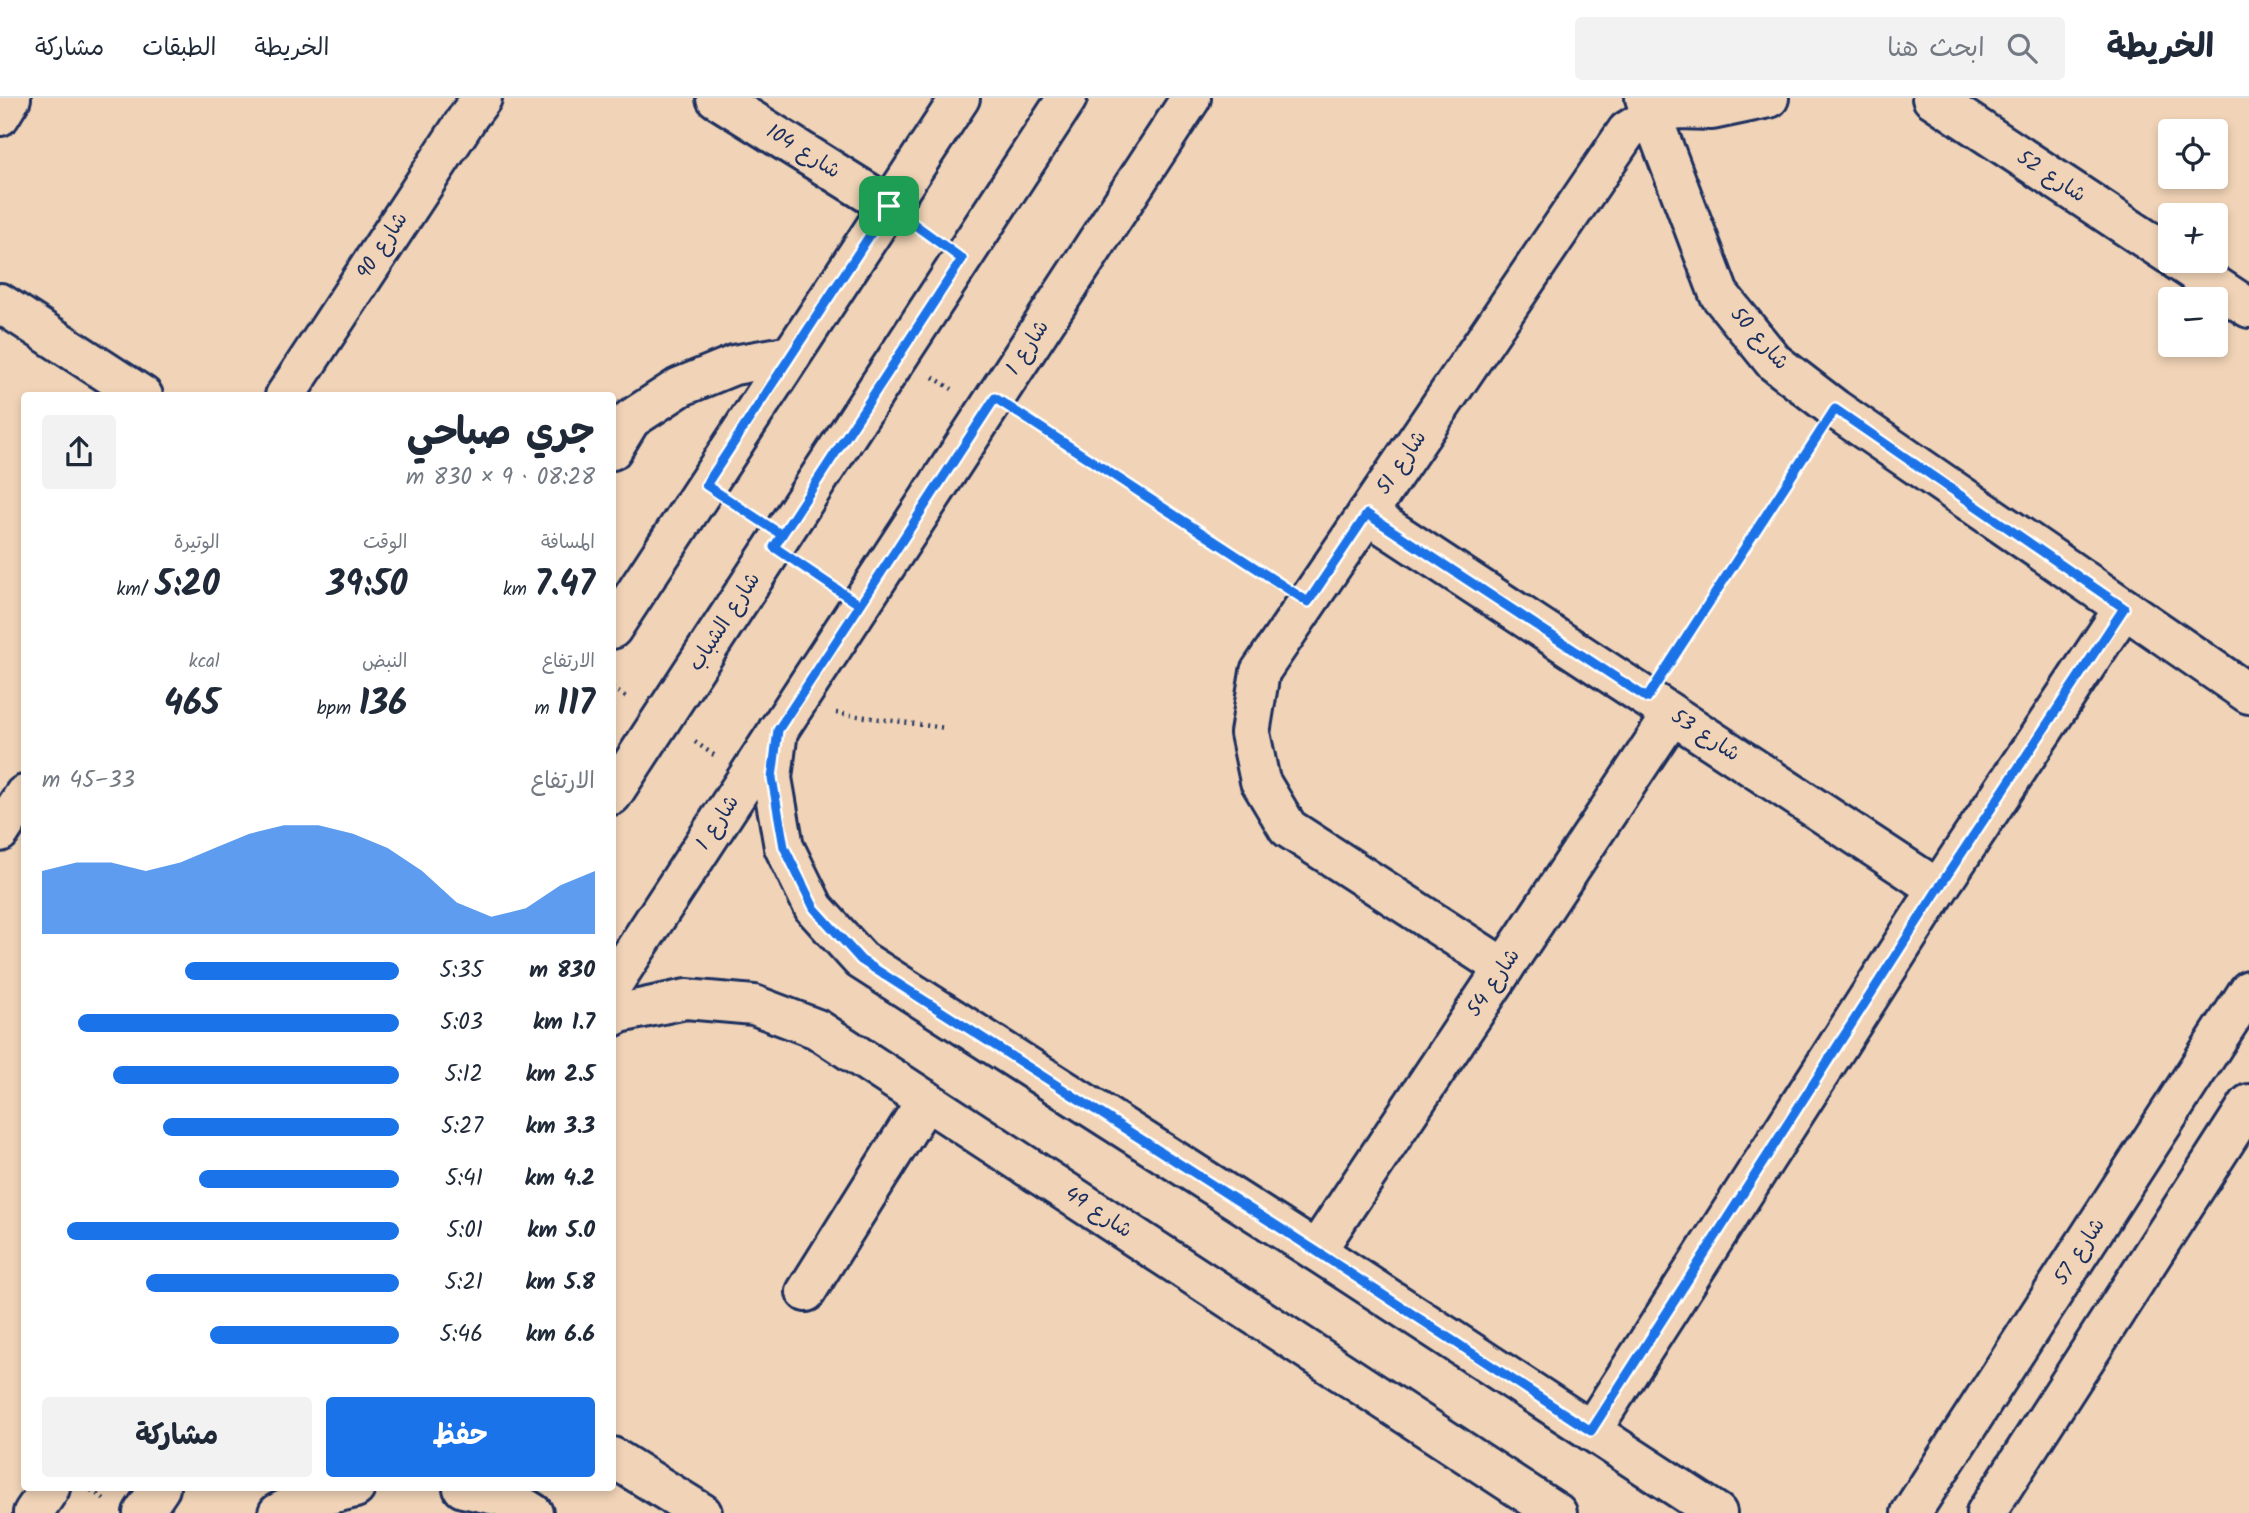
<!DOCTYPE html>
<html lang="ar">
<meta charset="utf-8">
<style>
:root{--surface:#fff;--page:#f2f2f3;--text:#1f2937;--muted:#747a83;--line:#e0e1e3;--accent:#1a73e8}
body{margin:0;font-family:Kalam,"Playpen Sans Arabic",sans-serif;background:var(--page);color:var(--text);direction:rtl;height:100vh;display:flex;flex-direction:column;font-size:26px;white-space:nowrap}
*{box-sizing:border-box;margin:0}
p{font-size:23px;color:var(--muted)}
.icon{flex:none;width:38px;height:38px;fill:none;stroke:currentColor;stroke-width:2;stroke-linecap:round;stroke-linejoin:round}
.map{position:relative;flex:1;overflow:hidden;direction:ltr}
.drawer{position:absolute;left:21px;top:294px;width:595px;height:1099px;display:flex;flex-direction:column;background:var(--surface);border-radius:7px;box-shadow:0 4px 10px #0003;direction:rtl}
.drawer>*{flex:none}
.buttons{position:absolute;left:2158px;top:21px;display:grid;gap:14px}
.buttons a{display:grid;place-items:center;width:70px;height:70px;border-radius:7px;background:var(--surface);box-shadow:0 4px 10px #0003;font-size:35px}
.pin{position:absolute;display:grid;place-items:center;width:60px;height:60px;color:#fff;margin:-30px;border-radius:14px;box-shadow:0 4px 10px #0006}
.round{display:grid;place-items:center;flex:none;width:74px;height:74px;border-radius:7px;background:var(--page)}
.head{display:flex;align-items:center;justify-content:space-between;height:119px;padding:0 21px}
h1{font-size:38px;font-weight:700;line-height:52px}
.metrics{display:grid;grid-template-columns:repeat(3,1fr);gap:10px;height:119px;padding:7px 21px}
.metrics div{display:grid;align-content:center}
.metrics b{font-size:35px;font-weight:700}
.metrics small{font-size:19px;font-weight:400}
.metrics p{font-size:19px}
.chart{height:196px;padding:14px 21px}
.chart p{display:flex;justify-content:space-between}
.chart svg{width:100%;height:126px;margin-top:7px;fill:var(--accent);opacity:.7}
.action{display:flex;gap:14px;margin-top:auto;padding:14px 21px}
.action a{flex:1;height:80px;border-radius:7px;background:var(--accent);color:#fff;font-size:28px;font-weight:700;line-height:80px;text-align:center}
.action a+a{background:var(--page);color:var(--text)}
ul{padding:0 21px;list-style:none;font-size:23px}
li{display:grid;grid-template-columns:112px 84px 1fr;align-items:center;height:52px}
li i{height:18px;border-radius:9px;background:var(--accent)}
header{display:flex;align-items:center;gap:42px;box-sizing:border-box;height:98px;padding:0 35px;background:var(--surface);border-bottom:2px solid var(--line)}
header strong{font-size:33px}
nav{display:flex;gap:38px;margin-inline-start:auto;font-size:24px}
.search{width:490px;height:63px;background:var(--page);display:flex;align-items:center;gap:18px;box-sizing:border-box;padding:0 24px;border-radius:7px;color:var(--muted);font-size:26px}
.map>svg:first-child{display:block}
</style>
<header>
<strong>الخريطة</strong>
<div class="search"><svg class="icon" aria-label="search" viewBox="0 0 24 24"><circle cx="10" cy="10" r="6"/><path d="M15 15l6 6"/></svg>ابحث هنا</div>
<nav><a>الخريطة</a><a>الطبقات</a><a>مشاركة</a></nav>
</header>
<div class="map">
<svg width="2249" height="1415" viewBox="0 0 2249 1415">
<rect width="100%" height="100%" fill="#f1d4b7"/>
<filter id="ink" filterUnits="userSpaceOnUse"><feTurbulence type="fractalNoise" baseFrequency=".0143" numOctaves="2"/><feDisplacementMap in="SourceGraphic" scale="14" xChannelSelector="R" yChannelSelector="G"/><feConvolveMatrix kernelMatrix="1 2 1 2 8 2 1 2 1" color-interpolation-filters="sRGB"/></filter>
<g filter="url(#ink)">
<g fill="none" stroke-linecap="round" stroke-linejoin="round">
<defs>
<g id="minor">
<path d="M 716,0 L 889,108"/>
<path d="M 1645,0 L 1719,196 L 1774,264 L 1835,311 L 2249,596"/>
<path d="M 1932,0 L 2170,157"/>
<path d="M 0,18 L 11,0"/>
<path d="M 2178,163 L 2249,210"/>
<path d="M 0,205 L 143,298"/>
<path d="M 285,298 L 470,16 L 482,0"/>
<path d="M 612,352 L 631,321 L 680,289 L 734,267 L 791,257"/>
<path d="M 1367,416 L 1938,791"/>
<path d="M 612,531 L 960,0"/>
<path d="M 778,632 L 772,680 L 784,749 L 814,810 L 861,862 L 1316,1153 L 1717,1415"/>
<path d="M 612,697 L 1067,0"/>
<path d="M 0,734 L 24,697"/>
<path d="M 1504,870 L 1288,730 L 1260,683 L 1250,635 L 1260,574 L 1627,33 L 1651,18 L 1678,11 L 1712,12 L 1769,0"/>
<path d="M 612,887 L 1191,0"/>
<path d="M 612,919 L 620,915 L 686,901 L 754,907 L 817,931 L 1557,1415"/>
<path d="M 1316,1153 L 1672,617"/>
<path d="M 806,1194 L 926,1002"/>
<path d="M 1591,1333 L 1938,791 L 2124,510"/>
<path d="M 612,1359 L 702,1415"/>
<path d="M 463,1390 L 509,1400 L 533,1415"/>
<path d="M 33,1415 L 50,1390"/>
<path d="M 143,1415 L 160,1390"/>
<path d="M 278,1415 L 301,1403 L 355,1390"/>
<path d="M 1911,1415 L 2249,892"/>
<path d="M 1986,1415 L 2249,1006"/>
</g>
</defs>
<use href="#minor" stroke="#1b2f5e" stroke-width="44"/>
<g stroke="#1b2f5e" stroke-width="4.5" stroke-dasharray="2 5" stroke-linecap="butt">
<path d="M 933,279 L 952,291"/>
<path d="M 1027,321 L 1275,482"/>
<path d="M 807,471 L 828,486"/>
<path d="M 1668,569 L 1814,344"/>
<path d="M 612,590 L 629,601"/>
<path d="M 836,615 L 945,630"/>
<path d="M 695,644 L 714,657"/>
<path d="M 91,1392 L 107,1403"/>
</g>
<use href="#minor" stroke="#f1d4b7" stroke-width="38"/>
</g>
</g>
<g fill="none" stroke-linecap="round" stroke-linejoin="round" filter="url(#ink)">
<defs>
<path id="route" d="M 889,108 L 962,161 L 774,449 L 860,507 L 778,632 L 772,680 L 784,749 L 814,810 L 861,862 L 1316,1153 L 1591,1333 L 1938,791 L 2124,510 L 1835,311 L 1647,600 L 1367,416 L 1308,504 L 995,300 L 860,507 L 774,449 L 782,437 L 706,387 L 889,108"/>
</defs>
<use href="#route" stroke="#fff" stroke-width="14"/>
<use href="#route" stroke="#1a73e8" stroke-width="9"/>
</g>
<g text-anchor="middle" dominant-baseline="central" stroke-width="7" stroke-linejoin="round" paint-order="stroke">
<g font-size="21" fill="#1b2f5e" stroke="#f1d4b7">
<text transform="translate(803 54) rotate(32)">شارع 104</text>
<text transform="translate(2051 79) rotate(33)">شارع 52</text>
<text transform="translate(383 148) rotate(-57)">شارع 90</text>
<text transform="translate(1759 241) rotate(48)">شارع 50</text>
<text transform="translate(1028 250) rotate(-57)">شارع 1</text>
<text transform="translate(1402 365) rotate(-56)">شارع 51</text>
<text transform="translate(725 524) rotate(-57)">شارع الشباب</text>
<text transform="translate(1705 638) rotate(33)">شارع 53</text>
<text transform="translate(718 725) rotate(-57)">شارع 1</text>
<text transform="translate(1494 885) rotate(-56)">شارع 54</text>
<text transform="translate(1098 1115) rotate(33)">شارع 49</text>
<text transform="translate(2080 1154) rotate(-57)">شارع 57</text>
</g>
</g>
</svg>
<div class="buttons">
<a><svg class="icon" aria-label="locate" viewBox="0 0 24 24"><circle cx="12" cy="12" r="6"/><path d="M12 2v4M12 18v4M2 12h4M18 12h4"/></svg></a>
<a>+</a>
<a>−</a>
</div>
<div class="pin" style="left:889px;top:108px;background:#1e9e55"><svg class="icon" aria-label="arrive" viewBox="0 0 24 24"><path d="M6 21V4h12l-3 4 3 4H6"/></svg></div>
<section class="drawer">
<div class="head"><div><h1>جري صباحي</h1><p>08:28 · 9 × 830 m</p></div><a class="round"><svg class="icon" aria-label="share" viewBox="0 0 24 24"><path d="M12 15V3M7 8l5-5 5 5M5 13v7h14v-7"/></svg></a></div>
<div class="metrics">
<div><p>المسافة</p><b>7.47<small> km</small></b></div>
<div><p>الوقت</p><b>39:50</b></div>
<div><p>الوتيرة</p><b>5:20<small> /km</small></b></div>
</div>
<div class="metrics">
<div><p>الارتفاع</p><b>117<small> m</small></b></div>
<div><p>النبض</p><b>136<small> bpm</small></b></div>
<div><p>kcal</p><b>465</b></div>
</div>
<div class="chart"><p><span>الارتفاع</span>33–45 m</p>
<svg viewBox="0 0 160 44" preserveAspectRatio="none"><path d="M0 44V22L10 19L20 19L30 22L40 19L50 14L60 9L70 6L80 6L90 9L100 14L110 22L120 33L130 38L140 35L150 27L160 22V44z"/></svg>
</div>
<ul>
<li><b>830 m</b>5:35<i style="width:60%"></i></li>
<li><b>1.7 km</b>5:03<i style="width:90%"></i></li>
<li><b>2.5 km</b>5:12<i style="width:80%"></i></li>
<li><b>3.3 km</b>5:27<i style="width:66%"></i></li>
<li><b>4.2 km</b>5:41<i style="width:56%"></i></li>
<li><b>5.0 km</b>5:01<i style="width:93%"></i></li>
<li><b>5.8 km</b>5:21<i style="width:71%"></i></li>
<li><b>6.6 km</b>5:46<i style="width:53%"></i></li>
</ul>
<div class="action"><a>حفظ</a><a>مشاركة</a></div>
</section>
</div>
